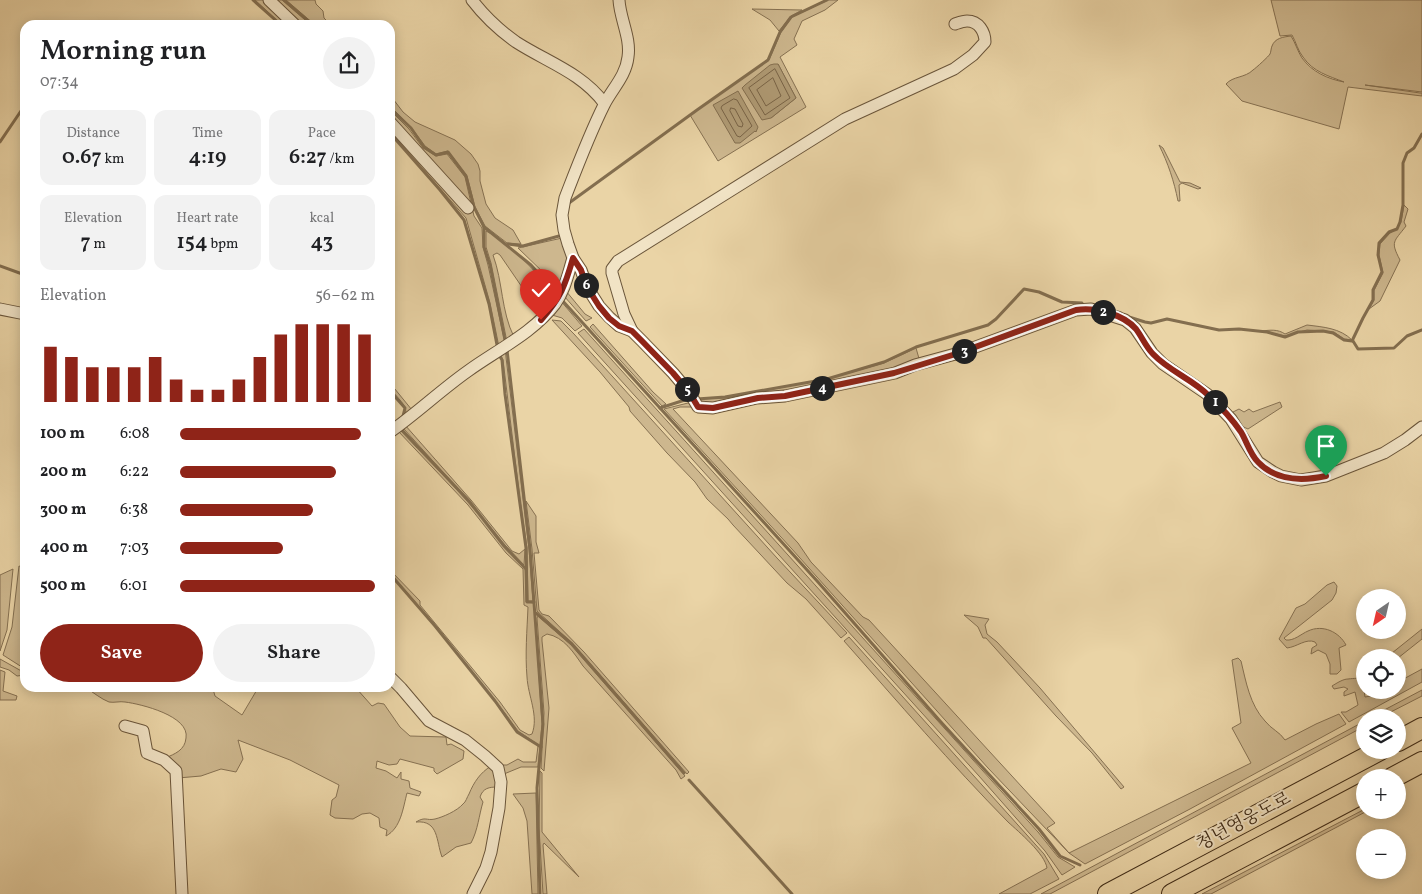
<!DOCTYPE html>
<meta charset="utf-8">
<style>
:root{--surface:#fff;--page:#f2f2f2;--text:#202124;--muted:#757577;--accent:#8f2418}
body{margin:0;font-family:Vollkorn,"Noto Serif KR",serif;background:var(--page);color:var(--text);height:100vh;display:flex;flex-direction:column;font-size:19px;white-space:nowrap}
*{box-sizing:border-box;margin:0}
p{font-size:16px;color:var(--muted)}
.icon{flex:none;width:28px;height:28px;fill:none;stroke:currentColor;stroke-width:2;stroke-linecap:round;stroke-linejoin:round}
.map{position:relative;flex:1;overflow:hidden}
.details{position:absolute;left:20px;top:20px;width:375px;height:672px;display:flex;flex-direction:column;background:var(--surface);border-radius:15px;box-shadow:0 2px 12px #0003}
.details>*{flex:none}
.needle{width:32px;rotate:214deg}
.fabs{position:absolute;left:1356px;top:589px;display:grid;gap:10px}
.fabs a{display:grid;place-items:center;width:50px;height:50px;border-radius:50%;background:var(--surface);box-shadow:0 2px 12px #0003;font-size:25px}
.pin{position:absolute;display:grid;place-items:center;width:42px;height:42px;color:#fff;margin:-51px -21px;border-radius:50% 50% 50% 0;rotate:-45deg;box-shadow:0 0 5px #0007}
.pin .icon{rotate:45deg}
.km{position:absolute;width:25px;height:25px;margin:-12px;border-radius:50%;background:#222;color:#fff;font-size:14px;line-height:25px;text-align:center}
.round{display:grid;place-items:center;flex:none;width:52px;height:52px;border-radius:26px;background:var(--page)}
.summary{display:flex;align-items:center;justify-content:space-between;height:85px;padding:0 20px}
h1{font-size:28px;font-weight:600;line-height:38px}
.figures{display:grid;grid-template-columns:repeat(3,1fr);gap:8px;height:85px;padding:5px 20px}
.figures div{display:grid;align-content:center;border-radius:12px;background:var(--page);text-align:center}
.figures b{font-size:21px;font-weight:600}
.figures small{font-size:14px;font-weight:400}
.figures p{font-size:14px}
.chart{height:140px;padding:10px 20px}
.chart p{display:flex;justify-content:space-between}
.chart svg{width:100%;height:90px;margin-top:5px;stroke:var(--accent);stroke-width:6}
.action{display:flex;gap:10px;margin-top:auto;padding:10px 20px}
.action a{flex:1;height:58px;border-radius:30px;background:var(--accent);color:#fff;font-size:20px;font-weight:600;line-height:58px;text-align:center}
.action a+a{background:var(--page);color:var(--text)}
ul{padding:0 20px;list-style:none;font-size:16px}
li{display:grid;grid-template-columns:80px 60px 1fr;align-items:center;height:38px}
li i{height:12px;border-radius:6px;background:var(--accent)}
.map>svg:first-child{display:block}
</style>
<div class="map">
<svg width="1422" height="894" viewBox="0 0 1422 894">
<rect width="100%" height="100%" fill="#ead4a6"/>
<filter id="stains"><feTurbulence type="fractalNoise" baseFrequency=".004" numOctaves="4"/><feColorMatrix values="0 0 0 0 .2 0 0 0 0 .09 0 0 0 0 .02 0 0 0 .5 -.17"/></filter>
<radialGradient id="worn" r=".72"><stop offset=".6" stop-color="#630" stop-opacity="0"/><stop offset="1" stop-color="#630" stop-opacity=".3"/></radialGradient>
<g fill="#cdb78e" stroke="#867152" fill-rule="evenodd">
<path d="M 255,0 L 266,0 L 293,25 L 282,25 Z"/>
<path d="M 272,0 L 282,0 L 311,25 L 298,25 Z"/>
<path d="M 286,0 L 315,0 L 316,4 L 323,11 L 324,18 L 331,25 L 315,25 Z"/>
<path d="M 828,0 L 838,0 L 825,10 L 802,21 L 794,39 L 797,45 L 780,57 L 806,107 L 718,161 L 690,115 L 769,60 L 781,32 L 792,17 ZM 778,64 L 796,98 L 771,118 Z"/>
<path d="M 1271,0 L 1422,0 L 1422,92 L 1365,85 L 1420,93 L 1422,93 L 1422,96 L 1348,87 L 1339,129 L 1242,101 L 1226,84 C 1233,76 1245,78 1253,70 C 1256,68 1269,56 1270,54 C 1271,52 1271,48 1272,46 C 1275,38 1283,37 1291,36 C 1295,42 1298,52 1302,58 C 1312,72 1328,79 1344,82 C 1329,76 1313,72 1303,57 C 1298,51 1296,42 1292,35 L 1280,36 Z"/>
<path d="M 752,9 L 802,10 L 791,16 L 779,31 L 770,20 Z"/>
<path d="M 390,95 L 403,112 L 415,122 L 455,140 L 471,154 L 478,164 L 480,171 L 480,181 L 486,204 L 495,218 L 513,230 L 521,244 L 507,243 L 485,226 L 475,207 L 467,176 L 448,151 L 436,154 L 425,146 L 411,127 L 390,106 Z"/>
<path d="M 390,110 L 409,129 L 423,148 L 436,156 L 447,154 L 465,177 L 474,216 L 482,228 L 483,247 L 488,265 L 505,343 L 499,347 L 490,303 L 466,218 L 390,132 Z"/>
<path d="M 1159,145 L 1163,148 L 1180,182 L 1190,183 L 1201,188 L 1198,189 L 1182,183 L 1179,185 L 1180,201 L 1178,201 C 1174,181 1168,163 1159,145 Z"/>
<path d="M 1404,205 L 1408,209 L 1404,222 L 1406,226 C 1394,242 1390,241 1400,260 L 1380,301 L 1369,309 L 1374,300 L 1374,290 L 1383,273 L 1379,255 L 1380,244 L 1390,233 L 1397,229 L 1401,222 Z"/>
<path d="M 486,231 C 511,243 537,274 555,294 L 544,313 L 540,305 L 524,290 L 500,255 L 497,253 L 493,255 C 503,282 501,311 514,337 L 507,342 L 491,263 L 486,247 Z"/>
<path d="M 562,238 L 569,256 L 558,291 L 547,276 L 518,248 Z"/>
<path d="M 566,291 L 585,314 L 592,318 L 586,321 L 564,296 Z"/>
<path d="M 560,300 L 582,326 L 575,331 L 562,318 L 552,315 Z"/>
<path d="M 552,320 L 561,321 L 574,334 L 777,558 L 847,633 L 841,638 L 806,599 L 787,583 L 733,525 L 728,519 L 707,499 L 695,482 L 667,453 L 630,411 L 629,407 L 600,372 Z"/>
<path d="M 593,324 L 653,392 L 666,404 L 662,406 L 590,327 Z"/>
<path d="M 1307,325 C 1323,327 1340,328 1352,340 L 1344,339 L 1334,332 L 1323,331 L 1307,330 L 1285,336 L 1262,331 C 1270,330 1278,329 1285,334 Z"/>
<path d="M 584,329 L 1038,832 L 1058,857 L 1075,867 L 1062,875 L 1045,851 L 979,776 L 578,333 Z"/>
<path d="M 916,348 L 920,362 L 894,371 L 704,407 L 697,399 L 725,398 L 827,379 L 884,363 Z"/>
<path d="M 505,349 L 529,549 L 533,601 L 528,601 L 527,548 L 520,500 L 503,360 L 500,353 Z"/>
<path d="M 390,383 L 412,410 L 406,414 C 407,401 390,395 390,383 Z"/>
<path d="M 692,402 L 695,407 L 680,407 L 673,409 L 798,543 L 811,562 L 863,617 L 869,620 L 1055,823 L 1047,828 L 1069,853 L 1251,763 L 1232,728 L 1241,723 L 1232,660 L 1238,658 L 1241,661 C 1246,682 1250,705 1265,721 C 1271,729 1280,732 1285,740 L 1316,724 L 1339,714 L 1346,724 L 1190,809 L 1085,864 L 1069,853 L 988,768 L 791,548 L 664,409 Z"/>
<path d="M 1280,402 L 1282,407 L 1248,429 L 1237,424 L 1232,418 L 1233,412 L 1239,409 L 1244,412 L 1249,409 L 1253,412 Z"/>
<path d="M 405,425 L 471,500 L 512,551 L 519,554 L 525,549 L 524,565 L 505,545 L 469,501 L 404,429 Z"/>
<path d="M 398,431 L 401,431 C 423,455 446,477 467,501 C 487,523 504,548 525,569 L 526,602 L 534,603 L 535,613 L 542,724 L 540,746 L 518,731 L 495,700 L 435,625 L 390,573 L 390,570 L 420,601 L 420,605 L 500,702 L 520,730 L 529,735 L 532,734 C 539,716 528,696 527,677 C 525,654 527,631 528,607 L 524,605 L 523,569 L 506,553 L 468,505 Z"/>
<path d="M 526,501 L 536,516 L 536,542 L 539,553 L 534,553 L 539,610 L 542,614 L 549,616 L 584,652 L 689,772 L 687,774 L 572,643 L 537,611 L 532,549 Z"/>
<path d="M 19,566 L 25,568 L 25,669 L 3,655 L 12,627 Z"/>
<path d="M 13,569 L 7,630 L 0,651 L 0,575 Z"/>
<path d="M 1334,582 L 1337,586 L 1336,593 L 1332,600 L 1284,638 L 1286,640 C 1294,641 1301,634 1308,631 C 1323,624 1339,632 1346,645 L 1339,648 L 1341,670 L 1337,674 L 1330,674 L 1330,664 L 1326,654 L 1318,650 L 1311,654 L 1312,648 L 1317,645 L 1315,642 C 1306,638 1297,647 1287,648 L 1279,639 L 1296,608 L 1305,604 L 1327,585 Z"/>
<path d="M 964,615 L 989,619 L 985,625 L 987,634 L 997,642 L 1040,688 L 1124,787 L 1121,789 L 1092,753 L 1056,716 L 986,638 L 983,638 L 978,627 Z"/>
<path d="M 538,616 L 571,645 L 685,776 L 681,779 L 676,770 L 583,666 C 574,653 564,637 547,634 L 542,637 L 542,641 L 549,708 L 544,771 L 541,768 L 544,713 L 537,618 Z"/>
<path d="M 1422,629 L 1422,639 L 1398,658 L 1387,657 Z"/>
<path d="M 849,637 L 1044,854 L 1059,879 L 1030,894 L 999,894 L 1047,868 C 1045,854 1019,832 1008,822 C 951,764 898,702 844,641 Z"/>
<path d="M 0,659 L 25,673 L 25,675 L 17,676 L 9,670 L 0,667 Z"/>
<path d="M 1422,669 L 1422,682 L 1349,722 L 1341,712 L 1346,712 L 1358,705 L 1355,692 L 1344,696 L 1344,692 L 1348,689 L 1344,687 L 1334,689 L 1332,686 C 1337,683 1343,679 1348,679 C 1355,678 1358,679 1365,676 L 1364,690 L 1365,697 L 1371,696 L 1383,690 L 1398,690 L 1398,682 Z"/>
<path d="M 0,670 L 5,672 L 3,691 L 17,696 L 16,700 L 0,700 Z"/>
<path d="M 86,688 L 210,688 L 213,689 L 215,696 L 242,715 L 258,688 L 356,688 L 372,706 L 378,703 L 384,704 L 400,727 L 410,736 L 446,737 L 447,745 L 451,744 L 464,751 L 463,759 L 437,774 L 434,771 L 434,768 L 400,759 L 397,764 L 389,765 L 377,761 L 376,768 L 386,771 L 397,778 L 401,772 L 401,779 L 409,781 L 410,788 L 421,792 L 419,796 L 407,793 C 403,808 401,828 386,836 L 387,830 L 380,827 L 379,818 L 370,813 L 362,814 L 353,819 L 335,818 L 330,815 L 332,800 L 336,797 L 339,785 L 290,760 L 238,740 L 243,759 L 236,772 L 221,769 L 201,776 L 178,778 L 165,758 C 175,754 185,750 186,738 C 190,716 141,704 125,702 C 120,701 114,703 109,702 C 101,699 93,692 86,688 Z"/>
<path d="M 1422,690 L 1422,696 L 1381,717 L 1371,717 Z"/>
<path d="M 1365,721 L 1365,726 L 1050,894 L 1041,894 Z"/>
<path d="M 538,746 L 540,747 L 538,767 L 521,767 L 504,774 L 502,765 L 507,765 L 518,759 L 523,762 L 536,762 Z"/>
<path d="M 491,766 L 494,769 L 498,787 C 489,787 483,788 480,797 L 483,802 C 479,815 478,830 471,843 L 456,847 L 442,857 C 436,841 439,820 416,822 C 426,816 426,821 435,819 C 443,817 457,811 463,804 C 466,802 467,797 469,794 C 474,782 480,773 491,766 Z"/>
<path d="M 540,771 L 542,773 L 542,832 L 579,877 L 544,843 L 543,845 L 547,894 L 543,894 L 539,828 Z"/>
<path d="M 536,793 L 538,894 L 532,894 L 527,821 L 523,808 L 513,794 Z"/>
<path d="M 1365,809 L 1365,810 L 1369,810 L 1211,894 L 1202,894 Z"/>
</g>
<g fill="#b09b75" stroke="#836e4f">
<path d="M 774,64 L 778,64 L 796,98 L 771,118 L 762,120 L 742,88 L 745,85 L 770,65 Z"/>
<path d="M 738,91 L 758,127 L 756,132 L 755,131 L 740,143 L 735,143 L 713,105 Z"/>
</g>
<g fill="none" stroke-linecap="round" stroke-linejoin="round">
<g stroke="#786346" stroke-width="1">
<path d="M 775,69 L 790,98 L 765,115 L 749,88 Z"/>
<path d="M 773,78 L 781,96 L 766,106 L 757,90 Z"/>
<path d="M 734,99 L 737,100 L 752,126 L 740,137 L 737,136 L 721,108 L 722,106 Z"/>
<path d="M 731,108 L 735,109 L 743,124 L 742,127 L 738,126 L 730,111 Z"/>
</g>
<g stroke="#836e4f" stroke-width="3">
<path d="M 253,0 L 281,25"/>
<path d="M 284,0 L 313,25"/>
<path d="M 390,108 L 411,128 L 424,147 L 436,155 L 448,152 L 466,176 L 474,207 L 484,227 L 531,265 L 557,294"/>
<path d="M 390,133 L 440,190 L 464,220 L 489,304 L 497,345"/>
<path d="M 0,142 L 25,105"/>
<path d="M 569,203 L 697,110 L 768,60 L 780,32 L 791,17 L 827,0"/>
<path d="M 484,227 L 484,247 L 490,265 L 505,340"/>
<path d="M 508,244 L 523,246 L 559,236"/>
<path d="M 0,266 L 25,275"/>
<path d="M 561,299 L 818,582 L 940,721 L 1039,829 L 1060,856 L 1080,865"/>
<path d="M 1105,308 L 1121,313"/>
<path d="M 1129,317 L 1145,322 L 1151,323 L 1167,319 L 1219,330 L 1239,329 L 1267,332 L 1285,337 L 1298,332 L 1323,331 L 1333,333 L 1344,340 L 1352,341 L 1363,318 L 1373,300 L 1373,290 L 1382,272 L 1378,255 L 1379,243 L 1389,232 L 1397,229 L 1400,222 L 1403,205 L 1403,163 L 1407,153 L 1414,148 L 1422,134"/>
<path d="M 1353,341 L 1358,349 L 1394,348 L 1407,336 L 1422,330"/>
<path d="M 507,350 L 530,549 L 543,724 L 537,788 L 540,894"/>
<path d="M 499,355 L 502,360 L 505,394 L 526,548 L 527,602 L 534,602"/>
<path d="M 390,391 L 405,408 L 403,416"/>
<path d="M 697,399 L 725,397 L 827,379 L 884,362 L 916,347 L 988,325 L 996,319 L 1024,289 L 1039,292 L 1062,302 L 1082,303"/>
<path d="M 660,408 L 688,399"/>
<path d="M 402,430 L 469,501 L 504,546 L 525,568"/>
<path d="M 390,574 L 435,626 L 495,701 L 517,732 L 541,747"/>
<path d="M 536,613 L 572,644 L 684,773"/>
<path d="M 689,780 L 792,894"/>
</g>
<defs>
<g id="minor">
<path d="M 269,0 L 295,25"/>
<path d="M 472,0 C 485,17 499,30 516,42 C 547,62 582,73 604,103"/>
<path d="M 619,0 C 620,19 631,38 628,57 C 626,76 612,89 604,105 C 589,135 577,167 565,198 L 562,215 L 564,230 L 568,244 L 573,258 L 581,270 L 587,287 L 599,306 L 609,317 L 619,326 L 632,331 L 642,341 L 673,373 L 689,392 L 698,407 L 713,408 L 757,398 L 785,396 L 895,373 L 915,365 L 959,353 L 1076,310 L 1091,309 L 1125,320 L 1135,328 L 1152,353 L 1163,364 L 1207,394 L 1231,419 L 1258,462 L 1273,472 L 1281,476 L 1301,480 L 1326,476 L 1384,453 L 1405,440 L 1422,427"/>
<path d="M 390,122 L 468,208"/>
<path d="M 0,309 L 25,314"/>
<path d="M 632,331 L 624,314 L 612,273 L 612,269 L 618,261 L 845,119 L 954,69 L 973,55 L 985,42 C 985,32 979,21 967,21 C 963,21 958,23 955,24"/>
<path d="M 390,432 C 417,413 441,390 468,371 C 497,350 533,333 555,304 C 565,290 568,274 573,258"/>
<path d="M 390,677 L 401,688 L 429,721 L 465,740 L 485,756 L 498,768 L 501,782 L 499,808 L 491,852 L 486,868 L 473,894"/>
<path d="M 125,726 L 143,731 L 147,753 L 164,760 L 176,771 L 182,894"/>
</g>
<g id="motorway">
<path d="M 1398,741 L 1422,728"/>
<path d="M 1392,778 L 1422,762"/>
<path d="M 1108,894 L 1380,750"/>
<path d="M 1172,894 L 1365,792"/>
</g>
</defs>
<use href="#minor" stroke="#6a553a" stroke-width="13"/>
<use href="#motorway" stroke="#3f2b16" stroke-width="22"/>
<use href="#minor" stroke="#f1e3c5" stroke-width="11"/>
<use href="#motorway" stroke="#ead4a6" stroke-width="20"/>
</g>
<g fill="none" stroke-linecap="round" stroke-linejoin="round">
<defs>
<path id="route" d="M 541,320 C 561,297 565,286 573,258 L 581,270 L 587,287 L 599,306 L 609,318 L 619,326 L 632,331 L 642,341 L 673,373 L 689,392 L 698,407 L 713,408 L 758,398 L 785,396 L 894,373 L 959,353 L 1076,310 C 1095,307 1123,314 1136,329 C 1142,337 1146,347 1153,354 C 1169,371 1192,379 1208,395 C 1220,406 1232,419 1241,432 C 1247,442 1250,454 1258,462 C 1276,481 1303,481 1326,476"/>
</defs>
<use href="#route" stroke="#fff" stroke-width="10"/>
<use href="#route" stroke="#8f2418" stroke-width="6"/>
</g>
<g text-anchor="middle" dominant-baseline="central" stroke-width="4" stroke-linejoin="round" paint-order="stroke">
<g font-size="18" fill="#3f2b16" stroke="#f1e3c5">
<text transform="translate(1244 822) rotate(-28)">청년영웅도로</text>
</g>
</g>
<rect width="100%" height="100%" filter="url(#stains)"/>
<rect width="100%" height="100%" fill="url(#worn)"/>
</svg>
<div class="fabs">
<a><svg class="needle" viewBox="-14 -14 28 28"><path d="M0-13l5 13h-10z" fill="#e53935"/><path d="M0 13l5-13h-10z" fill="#757577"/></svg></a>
<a><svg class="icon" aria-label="locate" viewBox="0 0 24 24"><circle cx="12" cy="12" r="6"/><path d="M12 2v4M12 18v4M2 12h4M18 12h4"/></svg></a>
<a><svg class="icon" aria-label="layers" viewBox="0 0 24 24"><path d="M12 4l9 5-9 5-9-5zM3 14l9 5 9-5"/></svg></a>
<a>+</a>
<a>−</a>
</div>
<div class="pin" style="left:1326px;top:476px;background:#1e9e55"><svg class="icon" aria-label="arrive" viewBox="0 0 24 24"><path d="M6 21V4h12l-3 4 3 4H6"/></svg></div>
<div class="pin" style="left:541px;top:320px;background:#d93025"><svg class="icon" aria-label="check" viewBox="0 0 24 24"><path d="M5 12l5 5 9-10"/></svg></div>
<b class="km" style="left:1215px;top:402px">1</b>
<b class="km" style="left:1103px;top:312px">2</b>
<b class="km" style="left:964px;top:351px">3</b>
<b class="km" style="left:822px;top:388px">4</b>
<b class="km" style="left:687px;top:389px">5</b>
<b class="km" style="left:586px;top:285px">6</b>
<section class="details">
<div class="summary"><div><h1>Morning run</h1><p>07:34</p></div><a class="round"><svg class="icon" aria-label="share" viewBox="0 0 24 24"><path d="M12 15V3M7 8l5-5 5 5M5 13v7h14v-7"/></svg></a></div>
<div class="figures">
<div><p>Distance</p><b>0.67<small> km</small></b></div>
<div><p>Time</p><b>4:19</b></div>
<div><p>Pace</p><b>6:27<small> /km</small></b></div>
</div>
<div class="figures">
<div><p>Elevation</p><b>7<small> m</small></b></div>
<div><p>Heart rate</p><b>154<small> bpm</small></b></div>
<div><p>kcal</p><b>43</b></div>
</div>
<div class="chart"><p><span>Elevation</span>56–62 m</p>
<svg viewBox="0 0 160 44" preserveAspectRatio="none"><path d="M5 44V17M15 44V22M25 44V27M35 44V27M45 44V27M55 44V22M65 44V33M75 44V38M85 44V38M95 44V33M105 44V22M115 44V11M125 44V6M135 44V6M145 44V6M155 44V11"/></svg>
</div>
<ul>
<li><b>100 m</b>6:08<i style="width:93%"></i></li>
<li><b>200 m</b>6:22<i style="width:80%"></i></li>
<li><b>300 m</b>6:38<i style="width:68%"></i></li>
<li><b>400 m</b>7:03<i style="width:53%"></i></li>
<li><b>500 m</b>6:01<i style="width:100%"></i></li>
</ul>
<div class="action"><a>Save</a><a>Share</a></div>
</section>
</div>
